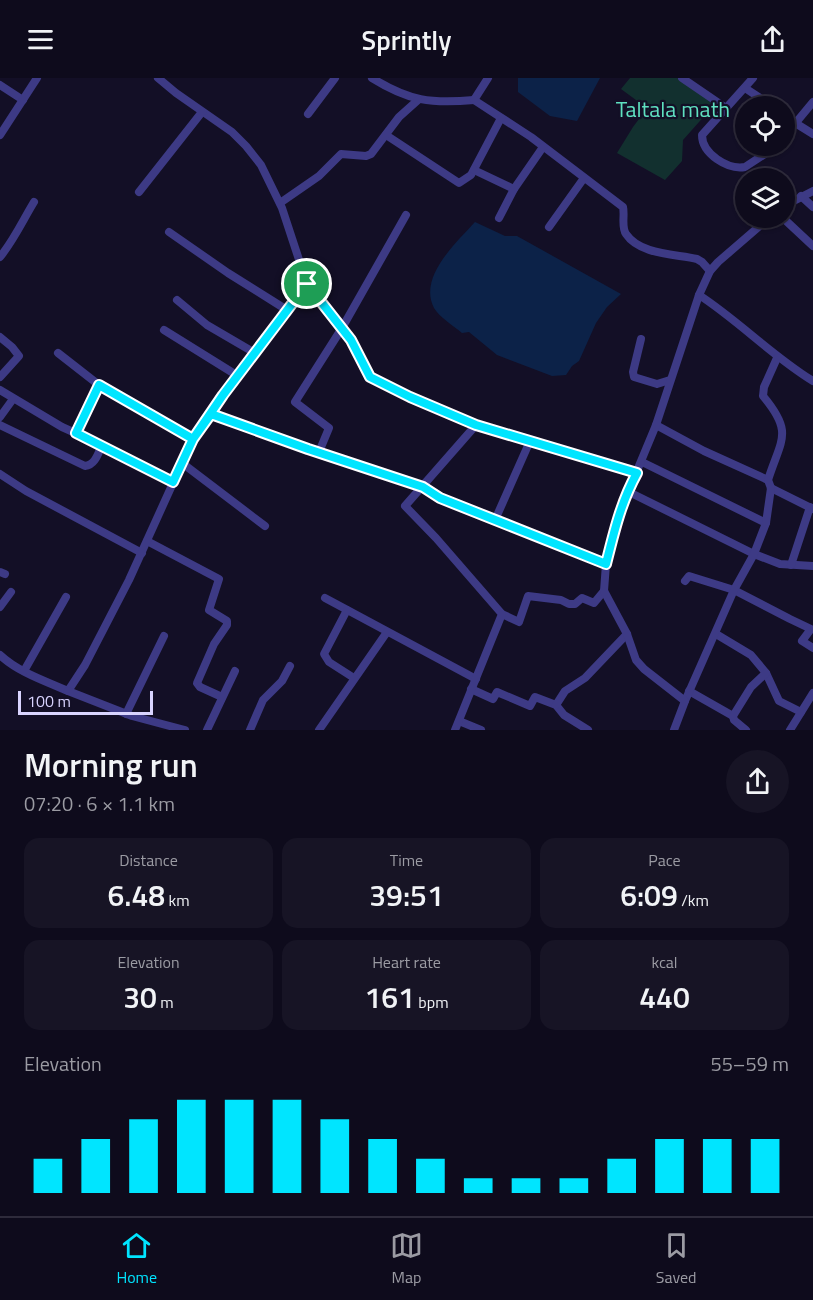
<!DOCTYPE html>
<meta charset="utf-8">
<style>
:root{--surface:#0e0b1c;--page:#171425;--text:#f1f3f6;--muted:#9b9ba3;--line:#2e2b3b;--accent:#00e5ff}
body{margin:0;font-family:"Titillium Web",sans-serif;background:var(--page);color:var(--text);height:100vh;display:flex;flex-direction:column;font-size:22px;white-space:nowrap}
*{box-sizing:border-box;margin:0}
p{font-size:20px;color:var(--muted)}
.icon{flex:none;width:33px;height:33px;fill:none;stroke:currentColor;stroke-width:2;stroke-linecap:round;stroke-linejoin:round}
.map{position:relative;height:652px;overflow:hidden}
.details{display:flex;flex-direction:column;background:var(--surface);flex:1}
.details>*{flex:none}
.tools{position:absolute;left:735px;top:18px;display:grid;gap:12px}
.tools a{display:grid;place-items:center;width:60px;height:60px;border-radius:50%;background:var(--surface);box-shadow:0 2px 4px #0004,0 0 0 2px var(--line);font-size:30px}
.scale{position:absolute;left:18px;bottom:15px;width:135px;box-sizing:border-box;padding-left:6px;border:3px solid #d9d4ff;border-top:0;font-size:16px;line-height:21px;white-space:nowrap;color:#d9d4ff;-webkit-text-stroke:4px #130f26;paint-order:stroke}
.pin{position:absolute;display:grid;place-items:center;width:51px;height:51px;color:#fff;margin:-26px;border:3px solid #fff;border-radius:50%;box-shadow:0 2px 6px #0007}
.round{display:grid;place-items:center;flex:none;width:63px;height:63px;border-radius:32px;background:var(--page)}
.head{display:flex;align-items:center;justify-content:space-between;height:102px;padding:0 24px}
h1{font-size:33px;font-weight:600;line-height:45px}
.metrics{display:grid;grid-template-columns:repeat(3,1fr);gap:9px;height:102px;padding:6px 24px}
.metrics div{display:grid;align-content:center;border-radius:15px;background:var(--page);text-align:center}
.metrics b{font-size:30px;font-weight:600}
.metrics small{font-size:16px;font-weight:400}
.metrics p{font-size:16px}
.chart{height:168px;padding:12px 24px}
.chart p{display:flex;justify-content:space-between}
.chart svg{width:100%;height:108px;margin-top:6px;stroke:var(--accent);stroke-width:6}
header{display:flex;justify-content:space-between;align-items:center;height:78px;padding:0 24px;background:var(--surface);font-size:27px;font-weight:600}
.tab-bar{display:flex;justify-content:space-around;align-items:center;height:84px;border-top:2px solid var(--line);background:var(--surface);font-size:16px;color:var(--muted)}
.tab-bar a{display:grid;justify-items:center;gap:3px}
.tab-bar .current{color:var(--accent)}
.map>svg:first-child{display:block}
</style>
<header><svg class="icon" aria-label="menu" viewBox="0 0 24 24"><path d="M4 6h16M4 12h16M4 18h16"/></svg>Sprintly<svg class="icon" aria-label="share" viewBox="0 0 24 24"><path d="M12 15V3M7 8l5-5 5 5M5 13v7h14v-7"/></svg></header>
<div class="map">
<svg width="813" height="652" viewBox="0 0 813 652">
<rect width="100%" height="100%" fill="#130f26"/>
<path fill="#12302f" d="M 630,0 L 677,0 L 715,26 L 683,62 L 682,83 L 665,102 L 617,75 L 633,49 L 645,33 L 636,22 L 621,11 Z"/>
<g fill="#0c2248">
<path d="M 518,0 L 600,0 L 577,43 L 550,38 L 518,14 Z"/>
<path d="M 475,144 L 505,158 L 517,158 L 621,216 L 607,229 L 596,245 L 579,283 L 572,288 L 566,297 L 552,298 L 497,277 L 469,254 L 462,255 C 454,248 439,239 434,230 C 418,199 456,165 475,144 Z"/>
</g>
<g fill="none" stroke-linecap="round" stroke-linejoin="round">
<g stroke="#3d3a85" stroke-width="8">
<path d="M 158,0 L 176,15 L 232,54 L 246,68 L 261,87 L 282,130 L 307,206 L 351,262 L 370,299 L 410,319 L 476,347 L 637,395"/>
<path d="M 372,0 C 409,23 431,26 474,22"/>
<path d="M 488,0 L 474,22 L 531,59 L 623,129 C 625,137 621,149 626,156 C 640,177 676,176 697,181 L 702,184 L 710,193"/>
<path d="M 682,0 L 726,30"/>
<path d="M 753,0 L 702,57 C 702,76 728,92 745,89 L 777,68"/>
<path d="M 0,7 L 23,22"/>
<path d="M 745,10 L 772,28"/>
<path d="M 308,36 L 335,0"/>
<path d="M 784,38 L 813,56"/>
<path d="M 0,57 L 37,0"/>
<path d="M 386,57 L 459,105 L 471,97 L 501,40"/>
<path d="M 784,59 L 813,24"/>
<path d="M 474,92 L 514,111"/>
<path d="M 139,114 L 202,34"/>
<path d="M 801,118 L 813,129"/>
<path d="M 280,125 L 319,98 L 341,76 L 366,78 L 371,76 L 399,39 L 418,22"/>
<path d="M 784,128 L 813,113"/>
<path d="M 499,140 L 514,111 L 543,69"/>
<path d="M 783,140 L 813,168"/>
<path d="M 549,149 L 584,100"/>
<path d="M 169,154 L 228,195 L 287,232"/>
<path d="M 0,179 C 14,162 23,142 34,124"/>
<path d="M 699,217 C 739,243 772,278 813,303"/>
<path d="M 177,222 L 207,247 L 255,275"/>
<path d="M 164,252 L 238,298"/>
<path d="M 0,259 L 12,269 L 19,278 L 0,299"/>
<path d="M 641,261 L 633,294 L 634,299 L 657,306 L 670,302"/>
<path d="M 58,275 L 99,307 L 193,361"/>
<path d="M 0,312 L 62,349 L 102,367 L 173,404"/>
<path d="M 211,336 L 308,371 L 423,409 L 440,420 L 606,486"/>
<path d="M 0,339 L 13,321"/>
<path d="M 0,347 L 85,388 C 95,387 98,376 102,367"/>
<path d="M 656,347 L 704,373 L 768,402"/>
<path d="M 76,355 L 99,307"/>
<path d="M 319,374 L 329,350 L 295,324 L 342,250 L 406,137"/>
<path d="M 642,384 L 766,445"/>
<path d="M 182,385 L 265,448"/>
<path d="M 0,396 L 26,413 L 142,475"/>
<path d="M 771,410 L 813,431"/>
<path d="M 627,413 L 754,476 L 780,486 L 813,488"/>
<path d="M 495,442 L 530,363"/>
<path d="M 147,463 L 219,501 L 209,532 L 227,543 L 227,547 L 214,566 L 197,605 L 200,609 L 222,619"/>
<path d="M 791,487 L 810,429"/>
<path d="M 0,494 L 5,496"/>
<path d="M 685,503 L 689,498 L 734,512 L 790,541 L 811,551 L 802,563 L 813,570"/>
<path d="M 325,520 L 476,601"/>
<path d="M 0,529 L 11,514"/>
<path d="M 347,532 L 324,576 L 329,584 L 354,600"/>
<path d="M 502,536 L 519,544 L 528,518 L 561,522 L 569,526 L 575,526 L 582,520 L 594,525 L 604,513"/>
<path d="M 716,556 L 751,577 L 766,595 L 779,623 L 801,634"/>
<path d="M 0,577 C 18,594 45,603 68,613 L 85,587 L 129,502 L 193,361 L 223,317 L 307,206"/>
<path d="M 24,593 L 66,519"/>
<path d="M 471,611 L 493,621 L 497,614 L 530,628 L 535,619 L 556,627 L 564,637 L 588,652"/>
<path d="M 68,613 L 132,638 L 185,652"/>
<path d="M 689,613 L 733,638"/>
<path d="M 685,623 L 734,512 L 754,476 L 766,445 L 771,410 L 768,402 C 781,361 794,355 763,318 L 764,309 L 777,280"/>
<path d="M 556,627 L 565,613 L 585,600 L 627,556"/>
<path d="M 126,636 L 164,558"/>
<path d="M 459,643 L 481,652"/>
<path d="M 207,652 L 235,593"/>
<path d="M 250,652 L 263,622 L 282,603 L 290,588"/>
<path d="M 319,652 L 387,554"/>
<path d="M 455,652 L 502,536 L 436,460 L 405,428 L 476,347"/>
<path d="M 674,652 L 685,623 L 644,591 L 636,582 L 627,556 L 604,513 L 606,486 L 619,436 L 656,347 L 699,217 L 710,193 L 718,184 L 769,140"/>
<path d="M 746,652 L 734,642 L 733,638 L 751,609 L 766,595"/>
<path d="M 790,652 L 813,615"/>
</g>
</g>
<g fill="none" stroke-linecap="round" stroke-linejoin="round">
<defs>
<path id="route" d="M 307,206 L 223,317 L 193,361 L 99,307 L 76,355 L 173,404 L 193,361 L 211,336 L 308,371 L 423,409 L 440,420 L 606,486 C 614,454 621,424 637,395 L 476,347 L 410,319 L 370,299 L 351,262 L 307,206"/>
</defs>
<use href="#route" stroke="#fff" stroke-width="12"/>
<use href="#route" stroke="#00e5ff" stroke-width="8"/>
</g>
<g text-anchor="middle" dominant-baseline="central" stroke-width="4.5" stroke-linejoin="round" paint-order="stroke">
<g font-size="22" fill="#5fe0c0" stroke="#130f26">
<text x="673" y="31">Taltala math</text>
</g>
</g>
</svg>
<div class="tools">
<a><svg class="icon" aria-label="locate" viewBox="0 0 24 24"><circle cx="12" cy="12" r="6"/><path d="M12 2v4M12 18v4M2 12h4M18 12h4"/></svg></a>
<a><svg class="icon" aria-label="layers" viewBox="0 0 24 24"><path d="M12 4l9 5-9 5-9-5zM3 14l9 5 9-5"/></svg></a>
</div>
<div class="scale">100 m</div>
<div class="pin" style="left:307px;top:206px;background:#1e9e55"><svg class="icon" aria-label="arrive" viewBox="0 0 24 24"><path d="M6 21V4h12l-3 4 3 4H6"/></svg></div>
</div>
<section class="details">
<div class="head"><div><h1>Morning run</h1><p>07:20 · 6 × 1.1 km</p></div><a class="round"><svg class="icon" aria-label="share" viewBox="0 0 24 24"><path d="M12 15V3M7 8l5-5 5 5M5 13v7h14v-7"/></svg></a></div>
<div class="metrics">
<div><p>Distance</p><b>6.48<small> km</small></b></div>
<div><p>Time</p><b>39:51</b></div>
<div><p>Pace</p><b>6:09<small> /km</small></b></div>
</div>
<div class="metrics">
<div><p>Elevation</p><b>30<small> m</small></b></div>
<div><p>Heart rate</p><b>161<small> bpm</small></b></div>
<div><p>kcal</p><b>440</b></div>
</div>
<div class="chart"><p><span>Elevation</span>55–59 m</p>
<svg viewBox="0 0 160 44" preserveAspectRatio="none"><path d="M5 44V30M15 44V22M25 44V14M35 44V6M45 44V6M55 44V6M65 44V14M75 44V22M85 44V30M95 44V38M105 44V38M115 44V38M125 44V30M135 44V22M145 44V22M155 44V22"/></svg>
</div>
</section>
<nav class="tab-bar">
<a class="current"><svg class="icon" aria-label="home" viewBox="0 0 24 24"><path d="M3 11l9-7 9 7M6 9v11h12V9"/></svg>Home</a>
<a><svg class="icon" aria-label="map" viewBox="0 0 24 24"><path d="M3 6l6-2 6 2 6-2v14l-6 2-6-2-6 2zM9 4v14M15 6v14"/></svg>Map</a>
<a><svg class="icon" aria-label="saved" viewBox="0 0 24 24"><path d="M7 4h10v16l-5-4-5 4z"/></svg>Saved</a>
</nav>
